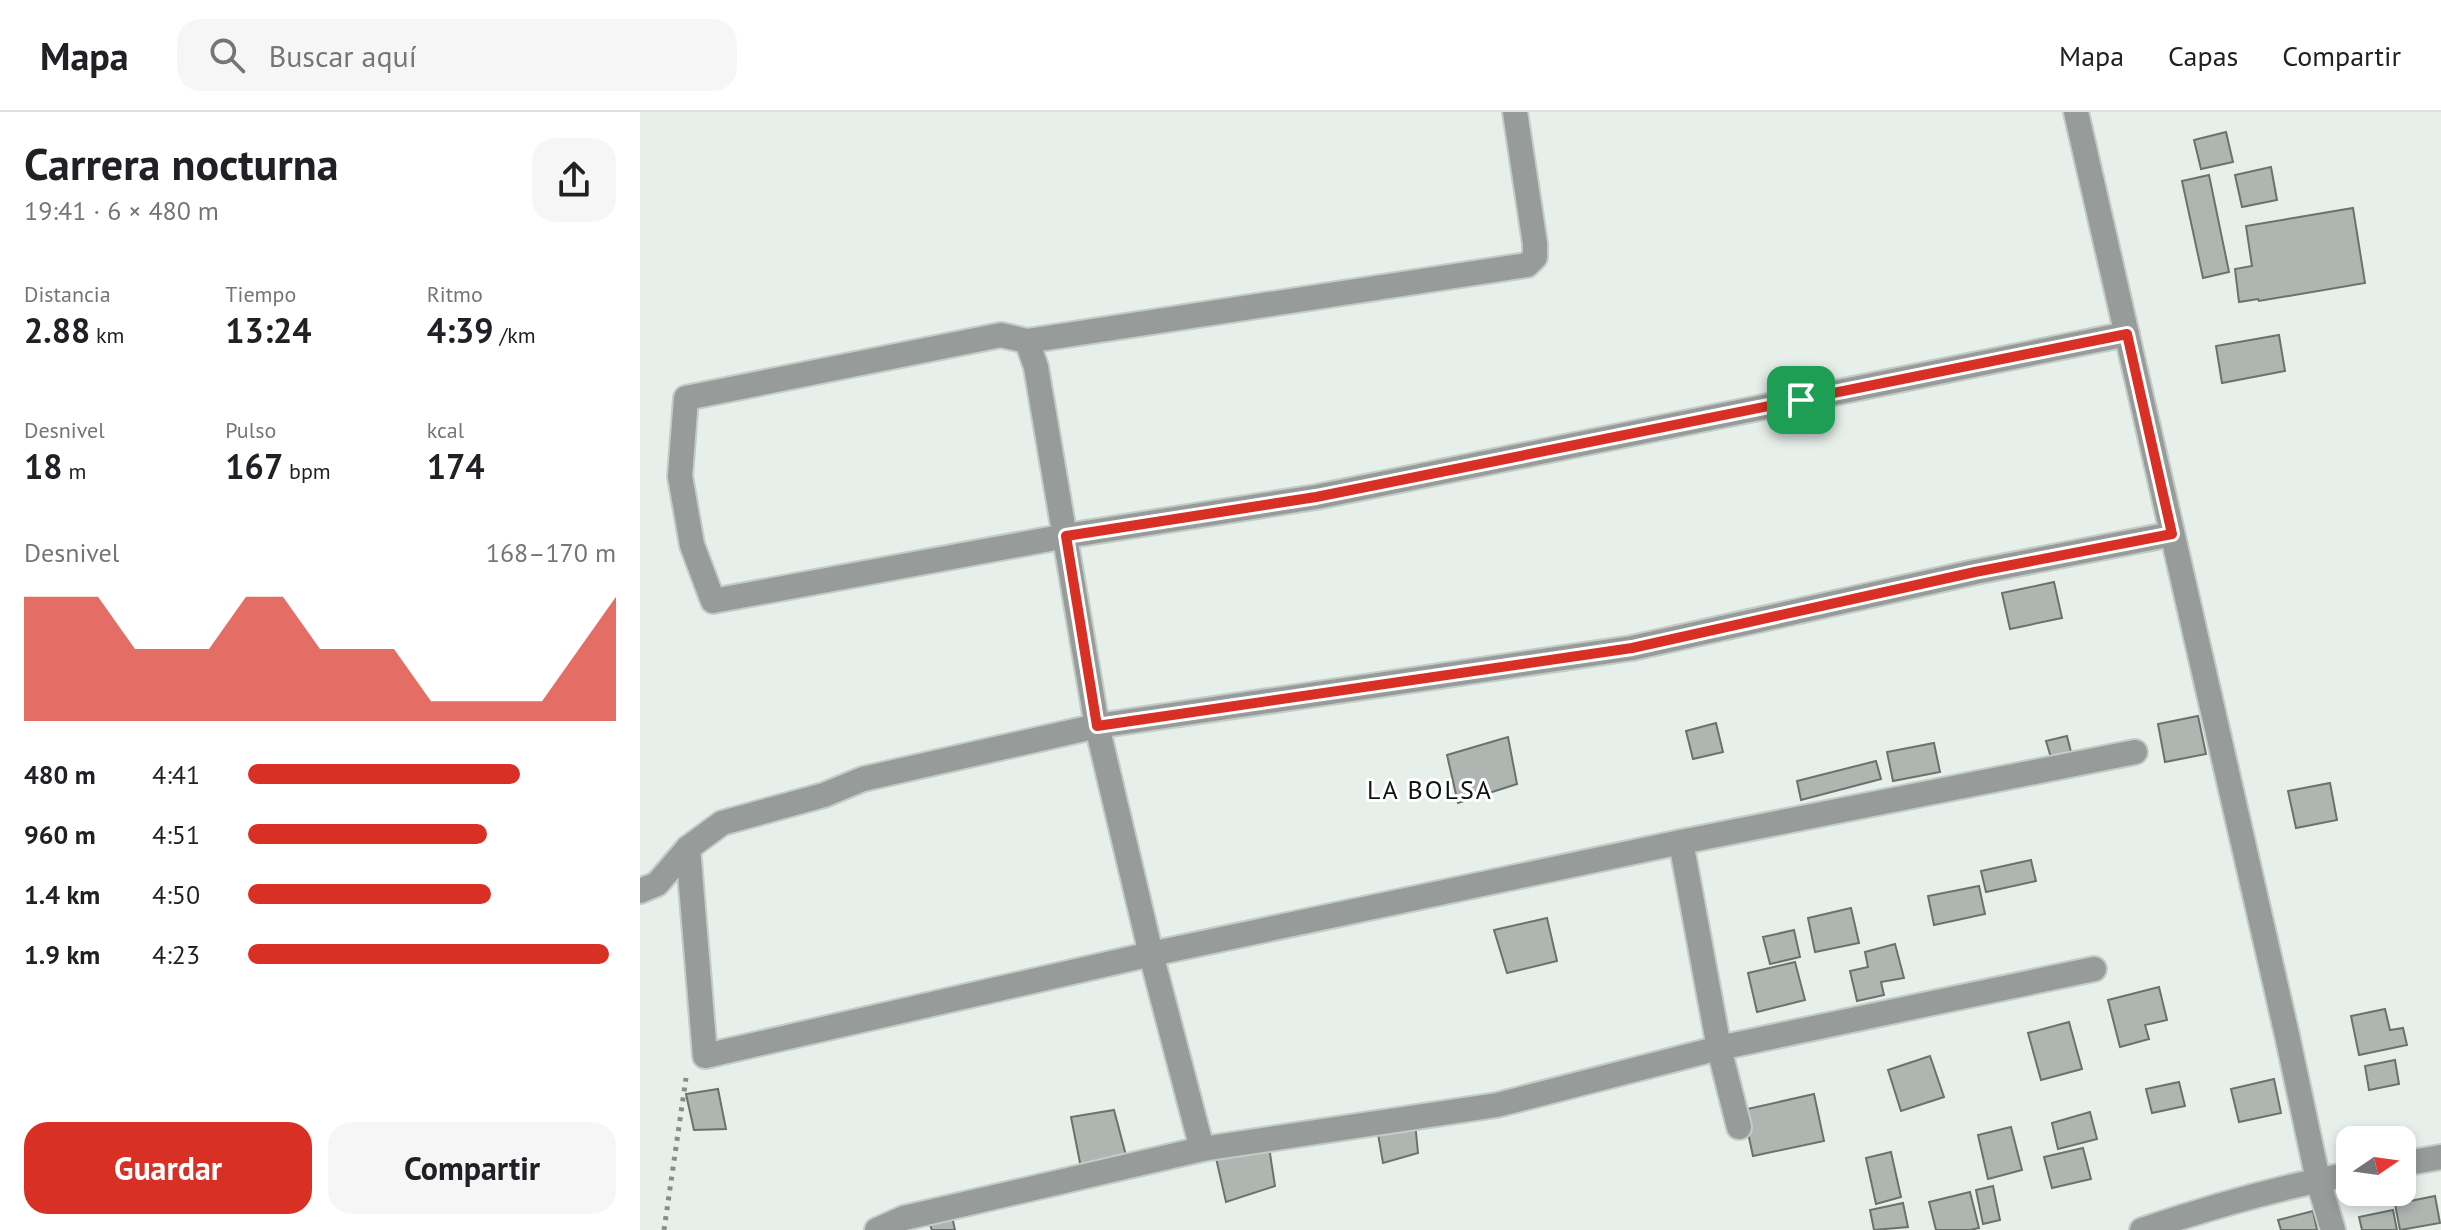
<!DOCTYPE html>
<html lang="es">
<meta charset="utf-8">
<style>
:root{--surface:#fff;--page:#f6f6f6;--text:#202124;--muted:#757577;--line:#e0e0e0;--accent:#d93025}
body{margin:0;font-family:"PT Sans",sans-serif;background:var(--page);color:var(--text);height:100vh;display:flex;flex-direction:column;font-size:30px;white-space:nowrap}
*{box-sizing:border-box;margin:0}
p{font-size:26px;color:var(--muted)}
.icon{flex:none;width:44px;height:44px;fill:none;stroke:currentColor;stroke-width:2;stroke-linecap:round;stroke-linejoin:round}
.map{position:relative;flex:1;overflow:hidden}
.drawer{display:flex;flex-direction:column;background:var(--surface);width:640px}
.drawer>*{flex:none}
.needle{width:52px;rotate:77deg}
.controls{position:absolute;left:1696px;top:1014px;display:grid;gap:16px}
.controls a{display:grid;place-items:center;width:80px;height:80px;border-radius:16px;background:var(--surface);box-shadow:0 4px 12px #0003;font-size:40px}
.pin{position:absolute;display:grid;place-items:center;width:68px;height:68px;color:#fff;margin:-34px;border-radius:16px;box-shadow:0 4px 12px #0006}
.round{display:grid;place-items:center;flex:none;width:84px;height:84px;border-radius:24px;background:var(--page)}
.summary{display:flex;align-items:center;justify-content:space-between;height:136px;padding:0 24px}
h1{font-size:44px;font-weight:600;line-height:60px}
.metrics{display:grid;grid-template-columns:repeat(3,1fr);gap:12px;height:136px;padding:8px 24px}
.metrics div{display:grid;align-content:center}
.metrics b{font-size:34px;font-weight:600}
.metrics small{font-size:22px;font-weight:400}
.metrics p{font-size:22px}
.chart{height:224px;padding:16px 24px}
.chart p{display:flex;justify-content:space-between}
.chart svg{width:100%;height:144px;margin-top:8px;fill:var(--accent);opacity:.7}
.primary-button{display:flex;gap:16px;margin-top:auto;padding:16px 24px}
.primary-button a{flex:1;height:92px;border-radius:24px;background:var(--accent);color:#fff;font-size:32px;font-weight:600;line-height:92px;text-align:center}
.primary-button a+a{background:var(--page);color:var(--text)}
ul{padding:0 24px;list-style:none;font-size:26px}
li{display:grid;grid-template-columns:128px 96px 1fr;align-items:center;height:60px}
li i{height:20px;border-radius:10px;background:var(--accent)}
header{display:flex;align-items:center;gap:48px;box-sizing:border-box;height:112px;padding:0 40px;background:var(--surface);border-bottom:2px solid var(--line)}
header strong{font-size:38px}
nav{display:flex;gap:44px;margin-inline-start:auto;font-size:28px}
.search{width:560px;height:72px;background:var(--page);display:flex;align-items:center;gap:20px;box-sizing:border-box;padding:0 28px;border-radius:24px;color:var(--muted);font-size:30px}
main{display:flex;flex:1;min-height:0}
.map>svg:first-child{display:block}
</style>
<header>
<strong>Mapa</strong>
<div class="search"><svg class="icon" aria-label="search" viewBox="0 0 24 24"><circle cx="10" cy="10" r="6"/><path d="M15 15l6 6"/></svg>Buscar aquí</div>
<nav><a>Mapa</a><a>Capas</a><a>Compartir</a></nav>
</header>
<main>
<section class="drawer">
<div class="summary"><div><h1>Carrera nocturna</h1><p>19:41 · 6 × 480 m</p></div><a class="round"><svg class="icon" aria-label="share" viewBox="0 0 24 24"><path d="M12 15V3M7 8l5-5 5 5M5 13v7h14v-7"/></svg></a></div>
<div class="metrics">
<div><p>Distancia</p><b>2.88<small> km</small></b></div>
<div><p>Tiempo</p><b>13:24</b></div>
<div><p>Ritmo</p><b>4:39<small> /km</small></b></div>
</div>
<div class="metrics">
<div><p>Desnivel</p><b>18<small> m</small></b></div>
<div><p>Pulso</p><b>167<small> bpm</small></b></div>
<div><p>kcal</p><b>174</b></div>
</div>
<div class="chart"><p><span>Desnivel</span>168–170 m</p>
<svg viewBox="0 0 160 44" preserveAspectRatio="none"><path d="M0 44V6L10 6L20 6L30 22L40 22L50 22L60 6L70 6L80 22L90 22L100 22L110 38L120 38L130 38L140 38L150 22L160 6V44z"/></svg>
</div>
<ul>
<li><b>480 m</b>4:41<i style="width:74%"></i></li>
<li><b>960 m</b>4:51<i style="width:65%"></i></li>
<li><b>1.4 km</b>4:50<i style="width:66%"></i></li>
<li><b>1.9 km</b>4:23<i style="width:98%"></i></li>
</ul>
<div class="primary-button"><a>Guardar</a><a>Compartir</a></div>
</section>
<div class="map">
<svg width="1801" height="1118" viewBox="0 0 1801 1118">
<rect width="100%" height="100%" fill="#e7efeb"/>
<g fill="#afb6b2" stroke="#6b726e" stroke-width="2">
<path d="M 1586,20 L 1593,50 L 1561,57 L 1554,28 Z"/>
<path d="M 1631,55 L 1637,88 L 1602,95 L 1595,63 Z"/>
<path d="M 1569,63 L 1589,160 L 1563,166 L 1542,69 Z"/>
<path d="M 1713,96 L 1725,171 L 1619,189 L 1618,187 L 1599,190 L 1595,157 L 1612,154 L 1606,114 Z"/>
<path d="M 1639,223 L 1645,259 L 1582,271 L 1576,234 Z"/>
<path d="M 1414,470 L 1422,506 L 1370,517 L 1362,481 Z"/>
<path d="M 1558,604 L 1566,642 L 1525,650 L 1518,612 Z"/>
<path d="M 1076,611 L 1083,640 L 1053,647 L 1046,619 Z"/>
<path d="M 1427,624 L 1432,644 L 1412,649 L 1406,629 Z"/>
<path d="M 868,625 L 877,672 L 818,691 L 807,643 Z"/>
<path d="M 1294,631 L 1300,660 L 1253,669 L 1247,640 Z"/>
<path d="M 1236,649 L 1241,667 L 1161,688 L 1157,669 Z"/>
<path d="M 1690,671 L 1697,708 L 1656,716 L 1648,679 Z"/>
<path d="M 1391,748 L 1396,769 L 1346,780 L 1341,759 Z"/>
<path d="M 1339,774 L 1345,802 L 1294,813 L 1288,784 Z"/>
<path d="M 1211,796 L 1219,831 L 1175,840 L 1168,806 Z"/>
<path d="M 907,806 L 917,849 L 867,861 L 854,818 Z"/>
<path d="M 1154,818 L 1160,845 L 1130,852 L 1123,825 Z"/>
<path d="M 1255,832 L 1264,866 L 1241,870 L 1244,883 L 1217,889 L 1210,859 L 1228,855 L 1225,840 Z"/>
<path d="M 1155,850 L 1165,888 L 1117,900 L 1108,861 Z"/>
<path d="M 1519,875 L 1527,908 L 1505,913 L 1509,927 L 1480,935 L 1468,888 Z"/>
<path d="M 1745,897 L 1750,918 L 1763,916 L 1767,933 L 1719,943 L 1711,904 Z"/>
<path d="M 1429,910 L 1442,957 L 1401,968 L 1388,921 Z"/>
<path d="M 1290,944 L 1304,985 L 1261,999 L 1248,958 Z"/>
<path d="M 1755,948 L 1759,972 L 1729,978 L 1725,954 Z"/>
<path d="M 1634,967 L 1641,1001 L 1599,1010 L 1591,977 Z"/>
<path d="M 1539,970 L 1545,994 L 1512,1001 L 1506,977 Z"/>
<path d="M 78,977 L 86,1017 L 54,1018 L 46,982 Z"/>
<path d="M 1174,982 L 1184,1029 L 1113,1044 L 1103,998 Z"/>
<path d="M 474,998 L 488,1051 L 442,1061 L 431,1005 Z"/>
<path d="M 1450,1000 L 1457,1027 L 1418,1037 L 1412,1011 Z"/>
<path d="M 775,1010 L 778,1041 L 743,1051 L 738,1022 Z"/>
<path d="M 1371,1015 L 1382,1058 L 1348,1067 L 1338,1023 Z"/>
<path d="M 629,1035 L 635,1074 L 586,1090 L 576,1046 Z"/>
<path d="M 1443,1036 L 1451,1067 L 1412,1076 L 1404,1045 Z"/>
<path d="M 1251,1040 L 1261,1085 L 1236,1092 L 1226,1046 Z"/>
<path d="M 1353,1074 L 1360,1108 L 1343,1112 L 1336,1078 Z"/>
<path d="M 1330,1080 L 1339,1116 L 1330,1118 L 1296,1118 L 1289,1090 Z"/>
<path d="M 1795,1084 L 1800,1111 L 1760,1118 L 1755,1092 Z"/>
<path d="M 1263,1091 L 1268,1115 L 1234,1118 L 1230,1098 Z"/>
<path d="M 1753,1098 L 1757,1118 L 1722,1118 L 1719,1105 Z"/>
<path d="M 1673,1099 L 1677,1118 L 1641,1118 L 1638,1108 Z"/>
<path d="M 311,1100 L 315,1118 L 292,1118 L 287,1106 Z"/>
</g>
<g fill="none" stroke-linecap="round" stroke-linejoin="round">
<defs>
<g id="street">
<path d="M 1436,0 L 1647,923 L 1678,1068 L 1693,1118"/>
<path d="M 1487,222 L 676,385 L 426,424 L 73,489 L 52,433 L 40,364 L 46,286 L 361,223 L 387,229 L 396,255 L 457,614 L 992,536 L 1335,460 L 1532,422"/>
<path d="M 387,229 L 887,153 L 895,145 L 895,132 L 875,0"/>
<path d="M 1041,730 L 1079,936 L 1099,1015"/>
<path d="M 48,736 L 65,944 L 511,842 L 1041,730 L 1495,640"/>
<path d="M 0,779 L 17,772 L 48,736 L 82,711 L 184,683 L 223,667 L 457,614 L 511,842 L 562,1037"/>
<path d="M 1762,1052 L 1801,1045"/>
<path d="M 237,1118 L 264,1106 L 562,1037 L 857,993 L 1079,936 L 1454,857"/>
<path d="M 1502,1118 C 1570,1095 1640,1075 1710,1062"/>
</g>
</defs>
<use href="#street" stroke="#c4ccc8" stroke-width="28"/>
<path stroke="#878d8a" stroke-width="5" stroke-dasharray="4 6" stroke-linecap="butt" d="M 24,1118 L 46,966"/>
<use href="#street" stroke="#979b99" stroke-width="24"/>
</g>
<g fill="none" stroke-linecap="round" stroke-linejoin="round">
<defs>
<path id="route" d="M 1487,222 L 1532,422 L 1335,460 L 992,536 L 457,614 L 426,424 L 676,385 Z"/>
</defs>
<use href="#route" stroke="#fff" stroke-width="16"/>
<use href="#route" stroke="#d93025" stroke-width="10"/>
</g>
<g text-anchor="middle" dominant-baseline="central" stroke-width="6" stroke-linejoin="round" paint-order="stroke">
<g font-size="26" letter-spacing="2" fill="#0f1210" stroke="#fff">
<text x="790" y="677">LA BOLSA</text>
</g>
</g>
</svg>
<div class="controls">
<a><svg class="needle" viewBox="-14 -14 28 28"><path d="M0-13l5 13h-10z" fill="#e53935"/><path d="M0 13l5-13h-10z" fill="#757577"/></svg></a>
</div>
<div class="pin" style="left:1161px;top:288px;background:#1e9e55"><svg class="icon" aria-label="arrive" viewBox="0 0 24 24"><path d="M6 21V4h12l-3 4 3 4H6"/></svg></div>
</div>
</main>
